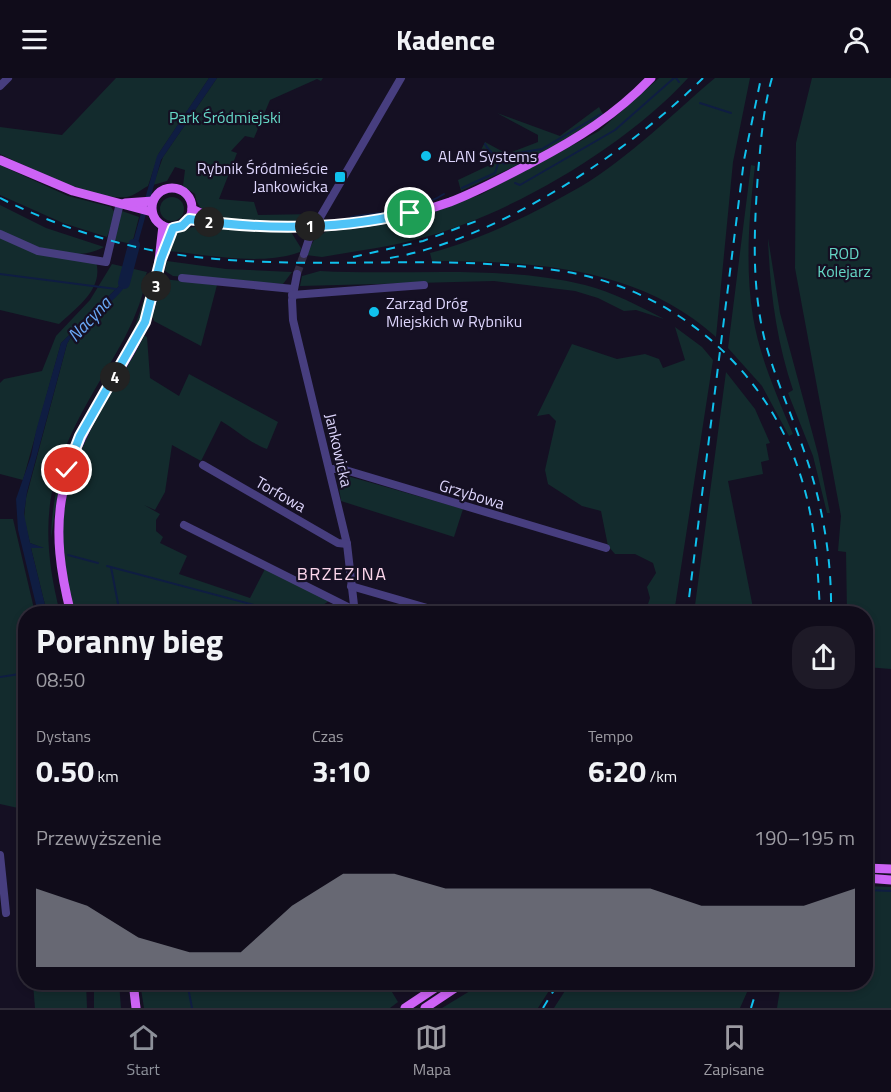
<!DOCTYPE html>
<html lang="pl">
<meta charset="utf-8">
<style>
:root{--surface:#100c1a;--page:#1e1a27;--text:#f1f3f6;--muted:#9c9ba2;--line:#302c39;--accent:#8c9099}
body{margin:0;font-family:"Titillium Web",sans-serif;background:var(--page);color:var(--text);height:100vh;display:flex;flex-direction:column;font-size:22px;white-space:nowrap}
*{box-sizing:border-box;margin:0}
p{font-size:20px;color:var(--muted)}
.icon{flex:none;width:33px;height:33px;fill:none;stroke:currentColor;stroke-width:2;stroke-linecap:round;stroke-linejoin:round}
.map{position:relative;flex:1;overflow:hidden}
.drawer{position:absolute;left:18px;top:528px;width:855px;height:384px;display:flex;flex-direction:column;background:var(--surface);border-radius:24px;box-shadow:0 3px 9px #0003,0 0 0 2px var(--line)}
.drawer>*{flex:none}
.pin{position:absolute;display:grid;place-items:center;width:51px;height:51px;color:#fff;margin:-26px;border:3px solid #fff;border-radius:50%;box-shadow:0 2px 6px #0007}
.km{position:absolute;width:30px;height:30px;margin:-15px;border-radius:50%;background:#222;color:#fff;font-size:16px;line-height:30px;text-align:center}
.round{display:grid;place-items:center;flex:none;width:63px;height:63px;border-radius:24px;background:var(--page)}
.overview{display:flex;align-items:center;justify-content:space-between;height:102px;padding:0 18px}
h1{font-size:33px;font-weight:700;line-height:45px}
.stats{display:grid;grid-template-columns:repeat(3,1fr);gap:9px;height:102px;padding:6px 18px}
.stats div{display:grid;align-content:center}
.stats b{font-size:30px;font-weight:700}
.stats small{font-size:16px;font-weight:400}
.stats p{font-size:16px}
.chart{height:168px;padding:12px 18px}
.chart p{display:flex;justify-content:space-between}
.chart svg{width:100%;height:108px;margin-top:6px;fill:var(--accent);opacity:.7}
header{display:flex;justify-content:space-between;align-items:center;height:78px;padding:0 18px;background:var(--surface);font-size:27px;font-weight:700}
.tabs{display:flex;justify-content:space-around;align-items:center;height:84px;border-top:2px solid var(--line);background:var(--surface);font-size:16px;color:var(--muted)}
.tabs a{display:grid;justify-items:center;gap:3px}
.tabs .active{color:var(--accent)}
.map>svg:first-child{display:block}
</style>
<header><svg class="icon" aria-label="menu" viewBox="0 0 24 24"><path d="M4 6h16M4 12h16M4 18h16"/></svg>Kadence<svg class="icon" aria-label="person" viewBox="0 0 24 24"><circle cx="12" cy="8" r="4"/><path d="M4 21q1-7 8-7t8 7"/></svg></header>
<div class="map">
<svg width="891" height="930" viewBox="0 0 891 930">
<rect width="100%" height="100%" fill="#151023"/>
<g fill="#132b2d">
<path d="M 116,0 L 209,0 L 159,75 L 148,108 C 142,111 134,118 127,119 C 93,123 31,90 0,76 L 0,49 L 62,57 Z"/>
<path d="M 217,0 L 323,0 L 321,3 L 317,1 L 270,22 L 254,60 L 245,58 L 231,73 L 237,75 L 219,121 L 254,124 L 258,137 L 316,136 L 313,141 C 295,145 220,145 206,135 C 199,129 196,124 195,116 L 183,108 L 185,92 L 175,89 L 167,103 L 153,107 L 163,79 Z"/>
<path d="M 659,0 L 688,0 C 626,68 513,135 425,159 C 391,169 356,173 322,179 L 306,177 L 314,162 L 328,152 L 391,145 L 480,117 L 599,53 Z"/>
<path d="M 715,0 L 750,0 L 733,84 L 716,259 C 638,188 531,183 432,183 L 430,175 C 482,161 533,136 580,109 C 629,80 672,36 715,0 Z"/>
<path d="M 812,0 L 891,0 L 891,591 L 866,589 L 866,536 L 847,535 L 846,474 L 838,473 L 841,438 L 795,190 L 796,65 Z"/>
<path d="M 599,29 L 604,38 L 550,72 L 461,113 L 458,102 L 494,85 L 496,80 L 481,72 L 485,64 L 507,76 L 538,64 L 538,57 L 497,35 L 560,58 Z"/>
<path d="M 0,87 L 68,118 L 111,129 L 115,135 L 107,159 L 63,145 L 0,117 Z"/>
<path d="M 751,87 L 755,88 C 749,137 745,189 753,239 C 760,280 777,318 793,356 L 789,358 L 762,308 L 728,270 Z"/>
<circle cx="172" cy="131" r="12"/>
<path d="M 0,127 L 46,150 L 104,169 C 71,187 31,167 0,153 Z"/>
<path d="M 122,133 L 139,139 L 132,166 L 113,162 Z"/>
<path d="M 205,147 L 244,153 L 291,154 L 301,170 L 300,174 C 264,188 207,177 169,173 L 178,152 Z"/>
<path d="M 0,158 C 34,176 58,180 96,184 C 104,211 76,230 59,246 L 0,232 Z"/>
<path d="M 768,160 L 780,235 L 818,376 L 830,435 L 827,435 L 813,378 L 788,315 L 793,312 C 776,261 770,213 768,160 Z"/>
<path d="M 167,183 L 226,191 L 292,194 L 283,206 L 173,198 L 165,193 Z"/>
<path d="M 112,186 L 147,194 L 143,205 L 145,207 C 136,244 117,274 98,306 C 49,389 36,440 60,535 L 47,535 L 31,470 L 43,470 L 30,465 L 24,440 L 26,420 L 67,266 C 81,238 119,228 130,197 L 126,192 L 120,207 L 61,265 L 23,402 L 0,396 L 0,305 L 4,301 L 42,293 L 56,258 L 90,222 Z"/>
<path d="M 320,193 C 408,198 498,186 585,207 C 613,214 639,228 664,241 L 636,232 L 624,233 L 598,220 L 575,213 L 494,203 L 300,208 L 302,198 Z"/>
<path d="M 153,198 L 137,251 L 69,373 L 59,409 L 51,460 C 53,372 94,331 131,257 C 138,245 148,203 153,198 Z"/>
<path d="M 163,201 L 217,207 L 201,268 L 154,243 L 152,238 Z"/>
<path d="M 675,249 L 702,269 L 713,282 L 674,535 L 645,535 L 650,520 L 647,509 L 656,495 L 653,485 L 635,476 L 615,476 L 608,468 L 601,433 L 582,428 L 548,406 L 545,392 L 556,343 L 549,336 L 537,338 L 572,266 L 617,281 L 645,276 L 659,281 L 663,290 L 685,282 Z"/>
<path d="M 143,257 L 147,259 L 150,300 L 179,318 L 189,296 L 278,344 L 267,371 C 248,364 238,353 221,343 L 201,383 L 172,367 L 165,414 L 155,432 L 144,427 L 160,436 L 156,442 L 156,453 L 163,459 L 160,465 L 187,478 L 179,496 L 250,520 L 265,491 L 329,523 L 311,535 L 266,533 L 241,526 L 241,535 L 75,536 C 69,513 62,491 62,468 C 61,386 103,326 143,257 Z"/>
<path d="M 726,294 L 755,331 L 770,365 L 766,366 L 769,382 L 761,384 L 763,396 L 728,403 L 754,535 L 694,535 Z"/>
<path d="M 337,395 L 463,431 L 454,459 L 341,423 Z"/>
<path d="M 0,441 L 13,441 L 35,535 L 26,536 L 25,736 L 18,730 L 0,726 Z"/>
<path d="M 866,808 L 891,809 L 891,930 L 777,930 L 781,905 L 866,904 Z"/>
<path d="M 33,905 L 86,905 L 87,930 L 35,930 Z"/>
<path d="M 94,905 L 119,905 L 121,930 L 94,930 Z"/>
<path d="M 140,905 L 140,904 L 427,905 L 413,914 L 401,907 L 389,909 L 398,924 L 390,930 L 144,930 Z"/>
<path d="M 483,905 L 483,904 L 554,905 L 538,930 L 442,930 Z"/>
<path d="M 570,905 L 570,904 L 751,905 L 740,930 L 554,930 Z"/>
</g>
<g fill="#0f1d42">
<path d="M 209,0 L 217,0 L 161,82 L 133,183 L 128,182 L 157,78 Z"/>
<path d="M 126,191 L 132,193 C 123,227 81,237 67,266 L 27,414 L 24,436 L 30,465 L 44,470 L 31,470 L 47,535 L 38,535 L 18,452 L 16,421 L 31,378 L 36,353 L 61,265 L 120,207 Z"/>
</g>
<g fill="none" stroke-linecap="round" stroke-linejoin="round">
<g stroke="#0f1d42" stroke-width="2">
<path d="M 676,0 L 679,4"/>
<path d="M 700,25 L 731,35"/>
<path d="M 485,66 C 489,75 498,78 504,86"/>
<path d="M 498,78 L 542,71 L 601,36"/>
<path d="M 515,105 L 520,107 L 615,52 L 674,0"/>
<path d="M 462,110 L 495,95 L 500,80"/>
<path d="M 351,139 C 382,134 418,133 444,116"/>
<path d="M 0,196 L 116,211"/>
<path d="M 68,477 L 98,485"/>
<path d="M 107,488 L 269,531 L 277,536"/>
<path d="M 111,489 L 120,536"/>
<path d="M 0,599 L 26,595"/>
<path d="M 866,812 L 891,813"/>
<path d="M 187,904 L 192,930"/>
</g>
<path stroke="#0f1d42" stroke-width="12" d="M 124,205 L 134,167"/>
<path stroke="#332e44" stroke-width="8" stroke-dasharray="8 4" stroke-linecap="butt" d="M 297,196 L 304,176"/>
<g stroke="#473e7f" stroke-width="8">
<path d="M 0,8 L 8,0"/>
<path d="M 0,156 L 38,173 L 106,184 L 120,125"/>
<path d="M 304,176 L 311,155 L 401,0"/>
<path d="M 297,196 L 292,222 L 293,242 L 347,466 L 355,536"/>
<path d="M 182,200 L 293,211"/>
<path d="M 292,217 L 424,207"/>
<path d="M 203,387 L 338,465 L 347,466"/>
<path d="M 331,391 L 342,391 L 606,470"/>
<path d="M 184,447 L 354,532"/>
<path d="M 351,508 L 448,536"/>
<path d="M 0,777 L 6,835"/>
</g>
<g stroke="#cd63f5" stroke-width="9">
<path d="M 0,82 L 73,113 L 152,134"/>
<circle cx="172" cy="130" r="20"/>
<path d="M 125,125 L 153,123"/>
<path d="M 192,131 L 218,143"/>
<path d="M 189,141 C 274,155 368,153 450,124 C 479,113 506,98 533,84 C 577,61 617,36 651,0"/>
<path d="M 162,178 L 173,150"/>
<path d="M 71,536 C 48,446 57,397 104,318 C 119,292 137,266 147,238 C 158,208 159,179 163,148"/>
<path d="M 866,790 L 891,791"/>
<path d="M 866,800 L 891,802"/>
<path d="M 133,904 L 136,930"/>
<path d="M 405,930 L 444,904"/>
<path d="M 425,930 L 464,904"/>
</g>
<g stroke="#10c1ed" stroke-width="2" stroke-dasharray="9 8" stroke-linecap="butt">
<path d="M 772,0 C 763,31 761,63 758,95 C 754,153 751,210 766,267 C 776,302 791,335 803,370 C 822,423 832,479 831,536"/>
<path d="M 0,120 C 68,154 140,175 216,181 C 330,191 447,176 561,193 C 672,210 766,289 800,396 C 815,441 818,488 820,536"/>
<path d="M 353,179 L 423,163 L 482,141"/>
<path d="M 390,180 C 496,162 628,75 703,0"/>
<path d="M 687,536 L 744,82 L 761,0"/>
<path d="M 543,930 L 559,904"/>
<path d="M 751,930 L 759,904"/>
</g>
</g>
<g fill="none" stroke-linecap="round" stroke-linejoin="round">
<defs>
<path id="route" d="M 67,392 L 80,358 L 145,244 L 161,181 L 173,150 L 182,148 L 189,141 C 261,152 338,152 410,135"/>
</defs>
<use href="#route" stroke="#fff" stroke-width="12"/>
<use href="#route" stroke="#4fc3f7" stroke-width="8"/>
</g>
<g fill="#10c1ed" stroke="#151023" stroke-width="2">
<circle cx="426" cy="78" r="6"/>
<rect x="334" y="93" width="12" height="12" rx="3"/>
<circle cx="374" cy="234" r="6"/>
</g>
<g text-anchor="middle" dominant-baseline="central" stroke-width="4.5" stroke-linejoin="round" paint-order="stroke">
<g font-size="16" fill="#65d7c6" stroke="#151023">
<text x="225" y="39">Park Śródmiejski</text>
<text x="844" y="175">ROD<tspan x="844" dy="18">Kolejarz</tspan></text>
</g>
<g font-size="16" fill="#ddd5fc" stroke="#151023" text-anchor="start">
<text x="438" y="78">ALAN Systems</text>
<text x="328" y="90" text-anchor="end">Rybnik Śródmieście<tspan x="328" dy="18">Jankowicka</tspan></text>
<text x="386" y="225">Zarząd Dróg<tspan x="386" dy="18">Miejskich w Rybniku</tspan></text>
</g>
<g font-size="16" fill="#ddd5fc" stroke="#151023">
<text transform="translate(339 372) rotate(77)">Jankowicka</text>
<text transform="translate(281 416) rotate(30)">Torfowa</text>
<text transform="translate(472 416) rotate(17)">Grzybowa</text>
</g>
<g font-size="18" font-style="italic" fill="#6aa7f5" stroke="#151023">
<text transform="translate(89 241) rotate(-47)">Nacyna</text>
</g>
<g font-size="18" letter-spacing="1.5" fill="#fcd6eb" stroke="#151023">
<text x="342" y="495">BRZEZINA</text>
</g>
</g>
</svg>
<div class="pin" style="left:410px;top:135px;background:#1e9e55"><svg class="icon" aria-label="arrive" viewBox="0 0 24 24"><path d="M6 21V4h12l-3 4 3 4H6"/></svg></div>
<div class="pin" style="left:67px;top:392px;background:#d93025"><svg class="icon" aria-label="check" viewBox="0 0 24 24"><path d="M5 12l5 5 9-10"/></svg></div>
<b class="km" style="left:310px;top:148px">1</b>
<b class="km" style="left:209px;top:144px">2</b>
<b class="km" style="left:156px;top:208px">3</b>
<b class="km" style="left:115px;top:299px">4</b>
<section class="drawer">
<div class="overview"><div><h1>Poranny bieg</h1><p>08:50</p></div><a class="round"><svg class="icon" aria-label="share" viewBox="0 0 24 24"><path d="M12 15V3M7 8l5-5 5 5M5 13v7h14v-7"/></svg></a></div>
<div class="stats">
<div><p>Dystans</p><b>0.50<small> km</small></b></div>
<div><p>Czas</p><b>3:10</b></div>
<div><p>Tempo</p><b>6:20<small> /km</small></b></div>
</div>
<div class="chart"><p><span>Przewyższenie</span>190–195 m</p>
<svg viewBox="0 0 160 44" preserveAspectRatio="none"><path d="M0 44V12L10 19L20 32L30 38L40 38L50 19L60 6L70 6L80 12L90 12L100 12L110 12L120 12L130 19L140 19L150 19L160 12V44z"/></svg>
</div>
</section>
</div>
<nav class="tabs">
<a class="active"><svg class="icon" aria-label="home" viewBox="0 0 24 24"><path d="M3 11l9-7 9 7M6 9v11h12V9"/></svg>Start</a>
<a><svg class="icon" aria-label="map" viewBox="0 0 24 24"><path d="M3 6l6-2 6 2 6-2v14l-6 2-6-2-6 2zM9 4v14M15 6v14"/></svg>Mapa</a>
<a><svg class="icon" aria-label="saved" viewBox="0 0 24 24"><path d="M7 4h10v16l-5-4-5 4z"/></svg>Zapisane</a>
</nav>
